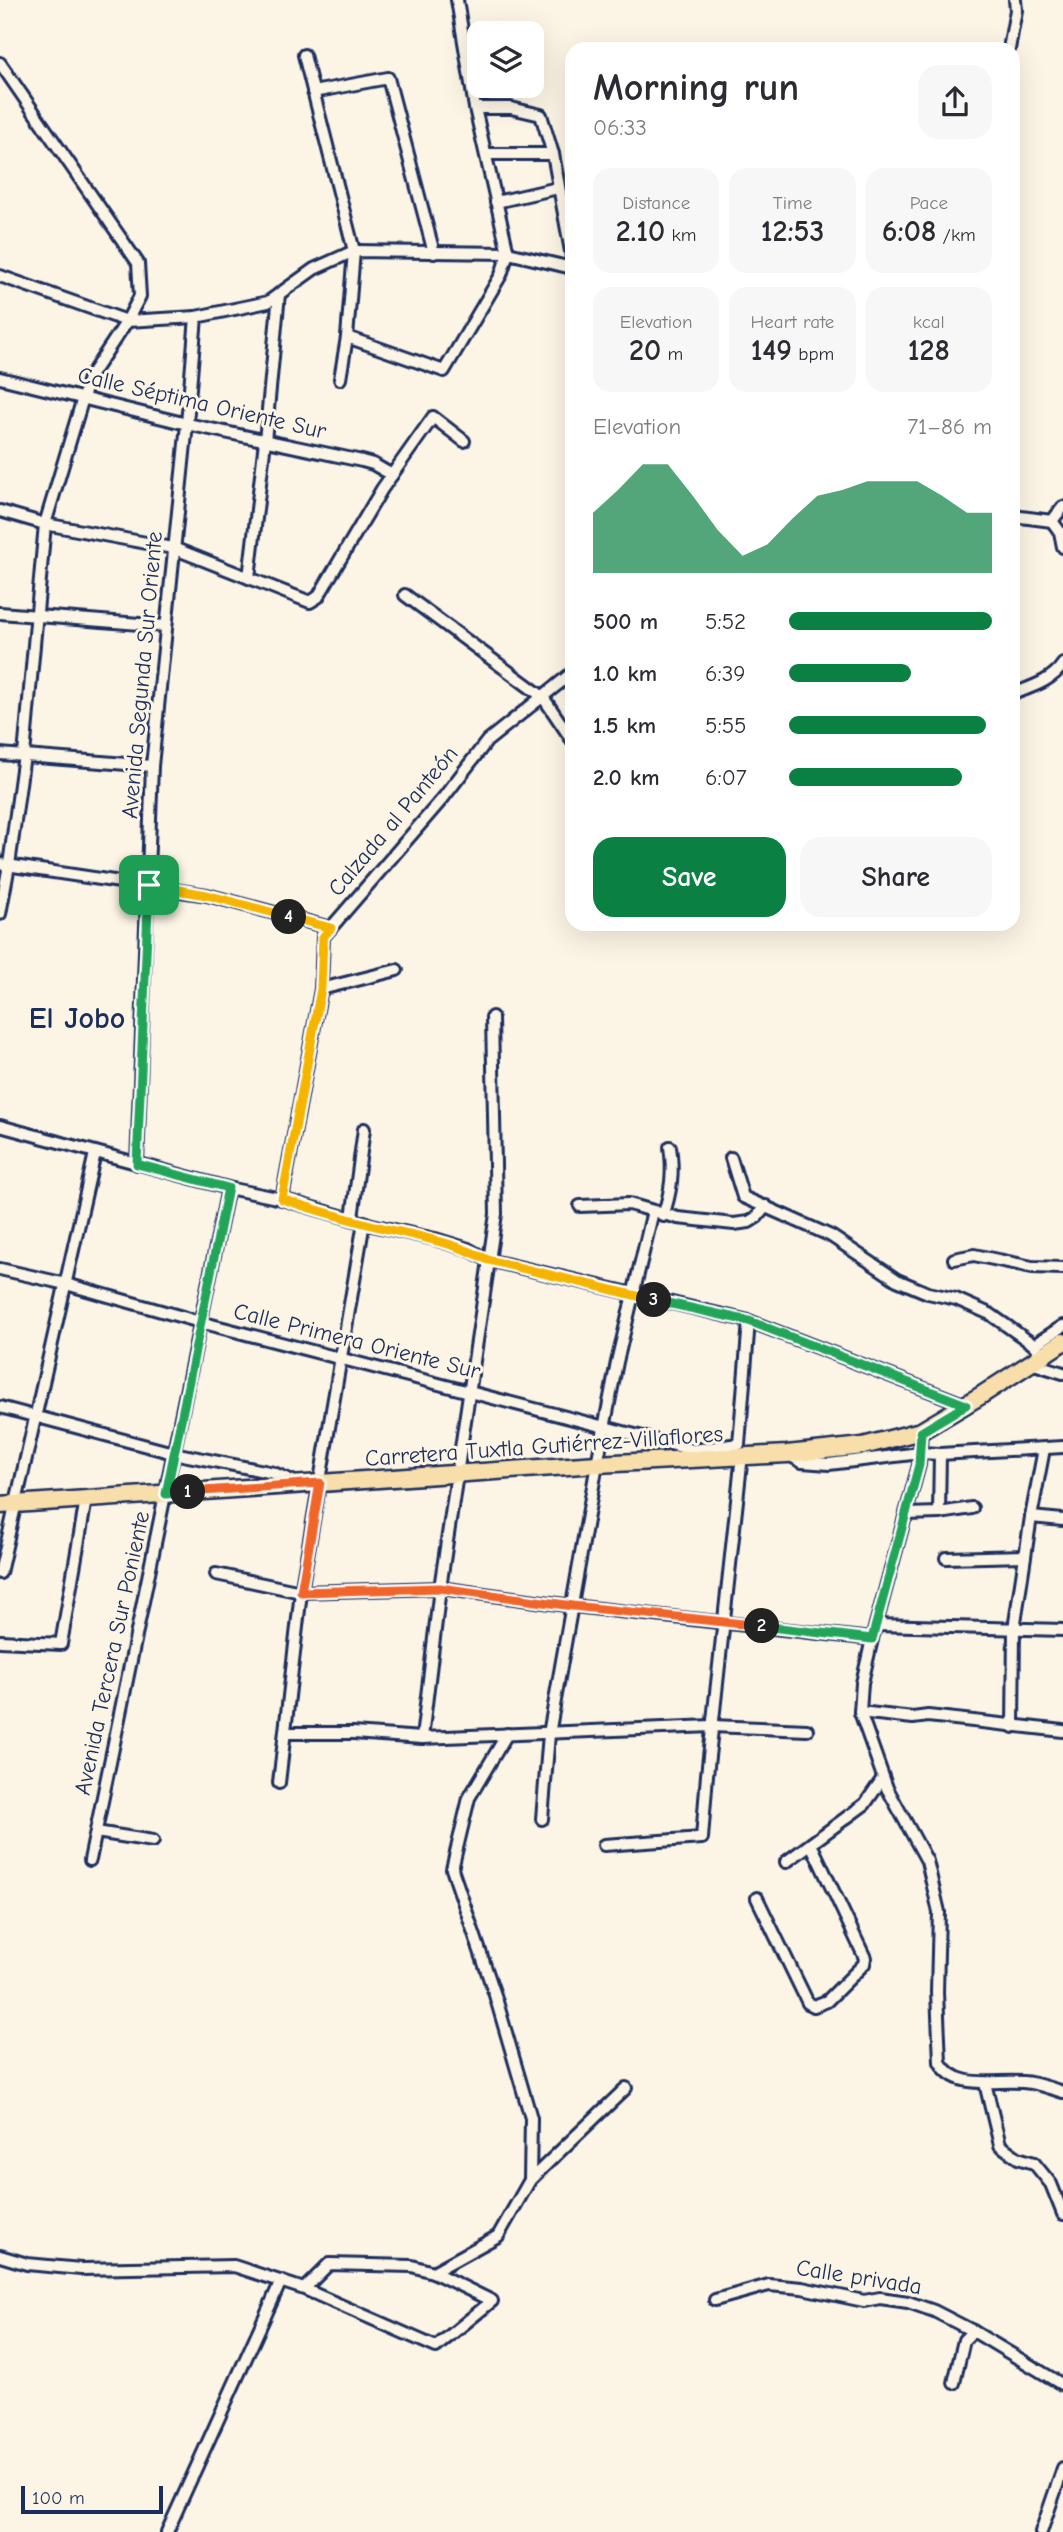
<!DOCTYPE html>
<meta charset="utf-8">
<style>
:root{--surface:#fff;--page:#f7f7f7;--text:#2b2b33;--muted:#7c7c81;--accent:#0b8043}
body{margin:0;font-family:"Comic Neue",sans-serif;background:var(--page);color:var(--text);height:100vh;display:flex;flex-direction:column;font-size:26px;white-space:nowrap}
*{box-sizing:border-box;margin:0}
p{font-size:23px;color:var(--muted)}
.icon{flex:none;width:38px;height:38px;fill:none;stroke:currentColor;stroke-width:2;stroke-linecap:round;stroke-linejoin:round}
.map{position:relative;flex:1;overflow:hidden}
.drawer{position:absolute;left:565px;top:42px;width:455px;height:889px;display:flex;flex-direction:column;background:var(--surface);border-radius:21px;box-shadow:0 7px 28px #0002}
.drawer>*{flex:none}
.fabs{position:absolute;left:467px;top:21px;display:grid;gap:14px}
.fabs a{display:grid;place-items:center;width:77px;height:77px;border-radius:14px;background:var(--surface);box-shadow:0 7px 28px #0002;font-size:35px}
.scale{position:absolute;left:21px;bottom:18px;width:142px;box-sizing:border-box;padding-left:7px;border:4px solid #1b2f5e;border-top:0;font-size:19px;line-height:24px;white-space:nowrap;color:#1b2f5e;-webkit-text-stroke:5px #fcf5e5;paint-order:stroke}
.pin{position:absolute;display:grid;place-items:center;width:60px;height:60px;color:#fff;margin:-30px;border-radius:14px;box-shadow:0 4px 10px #0006}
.km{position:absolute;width:35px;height:35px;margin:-18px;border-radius:50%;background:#222;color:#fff;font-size:19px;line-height:35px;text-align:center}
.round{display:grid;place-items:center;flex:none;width:74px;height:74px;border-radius:21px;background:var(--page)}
.summary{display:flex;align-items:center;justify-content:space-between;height:119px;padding:0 28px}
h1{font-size:38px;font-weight:700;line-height:52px}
.stats{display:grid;grid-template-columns:repeat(3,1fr);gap:10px;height:119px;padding:7px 28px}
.stats div{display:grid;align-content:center;border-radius:18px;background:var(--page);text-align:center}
.stats b{font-size:30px;font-weight:700}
.stats small{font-size:19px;font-weight:400}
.stats p{font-size:19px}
.chart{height:196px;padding:14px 28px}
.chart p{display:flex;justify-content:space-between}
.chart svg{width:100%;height:126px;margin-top:7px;fill:var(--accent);opacity:.7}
.action{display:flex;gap:14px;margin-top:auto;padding:14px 28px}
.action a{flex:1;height:80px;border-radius:21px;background:var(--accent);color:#fff;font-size:28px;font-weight:700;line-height:80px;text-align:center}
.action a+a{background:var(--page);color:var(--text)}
ul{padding:0 28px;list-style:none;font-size:23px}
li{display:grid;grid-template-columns:112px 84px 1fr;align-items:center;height:52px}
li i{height:18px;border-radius:9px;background:var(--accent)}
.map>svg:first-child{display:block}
</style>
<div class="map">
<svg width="1063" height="2532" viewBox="0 0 1063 2532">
<rect width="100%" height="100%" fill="#fcf5e5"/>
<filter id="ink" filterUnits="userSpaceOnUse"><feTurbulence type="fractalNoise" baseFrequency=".0143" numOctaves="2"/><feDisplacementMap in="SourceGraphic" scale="14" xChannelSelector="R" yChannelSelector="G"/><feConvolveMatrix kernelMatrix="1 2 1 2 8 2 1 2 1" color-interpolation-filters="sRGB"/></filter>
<g filter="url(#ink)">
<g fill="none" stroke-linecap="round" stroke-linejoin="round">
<defs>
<g id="minor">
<path d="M 1009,49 L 1016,10 L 1015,0"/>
<path d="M 304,55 L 354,251 L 347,337 L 340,379"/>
<path d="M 0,63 L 138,263 L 140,296 L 127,321 L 89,378 L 45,524 L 24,755 L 9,865 L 0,914"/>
<path d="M 313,92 L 388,78 L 434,253"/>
<path d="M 475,108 L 511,108 L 541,115 L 553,154 L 572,257"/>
<path d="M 486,154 L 553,154"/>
<path d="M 496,202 L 558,188"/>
<path d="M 0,276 L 127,321 L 196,317 L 268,302 L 314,269 L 354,251 L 508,253 L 572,268"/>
<path d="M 347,337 L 444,371 L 501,275 L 508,253 L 475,108 L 457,0"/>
<path d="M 0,378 L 187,424 L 362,461 L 373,464 L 392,475"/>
<path d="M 0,511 L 45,524 L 173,548 L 310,602 L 318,597 L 382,489 L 433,417 L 464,441"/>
<path d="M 1013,516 L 1052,521"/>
<path d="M 1052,521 L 1060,532 L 1063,547"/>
<path d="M 1052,521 L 1063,507"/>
<path d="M 249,578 L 265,441 L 279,294"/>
<path d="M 405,595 L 543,697 L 572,740"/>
<path d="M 0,613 L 165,626"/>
<path d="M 1013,694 C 1031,687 1052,681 1063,664"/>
<path d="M 0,754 L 152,766"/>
<path d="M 0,864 L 207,895 L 331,928"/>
<path d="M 321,989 L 397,970"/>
<path d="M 0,1126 L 228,1188 L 282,1199 L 372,1225 L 435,1239 L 468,1249 L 488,1260 L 749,1321 L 966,1405"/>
<path d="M 731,1158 L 743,1197 L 831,1236 L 897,1280 L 928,1293 L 956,1299 L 990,1314 L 1034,1345 L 1042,1355"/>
<path d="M 137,1164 L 152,766 L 187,424 L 196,317"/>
<path d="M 282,1199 L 321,989 L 323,937 L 444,797 L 487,741 L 572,673"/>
<path d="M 580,1206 L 629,1204 L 678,1218 L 734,1224 L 749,1222 L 757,1217 L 766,1206"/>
<path d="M 663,1216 C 671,1192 674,1172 670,1147"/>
<path d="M 352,1218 L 364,1129"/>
<path d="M 954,1259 L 974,1255 L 1032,1267 L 1063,1268"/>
<path d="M 0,1269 L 66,1284 L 200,1322 L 693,1450 L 698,1459"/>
<path d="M 1034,1345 L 1063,1326"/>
<path d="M 1031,1363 L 1063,1373"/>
<path d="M 0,1407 L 173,1453 L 274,1473 L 295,1482"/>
<path d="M 921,1431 L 919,1465 L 872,1639 L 862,1683 L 860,1712 L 887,1788 L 927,1861 L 939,1912 L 937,1992 L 940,2062 C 957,2094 1002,2077 1031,2083 C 1042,2085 1053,2089 1063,2092"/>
<path d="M 693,1450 L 739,1444 L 749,1321"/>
<path d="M 789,1455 L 802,1462 L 829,1464 L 920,1453 L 940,1454 L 1063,1447"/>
<path d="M 939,1513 L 940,1454"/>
<path d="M 906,1514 L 939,1513 L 972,1508"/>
<path d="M 1031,1517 L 1063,1520"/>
<path d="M 946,1558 L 1025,1556"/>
<path d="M 0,1573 L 95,1153"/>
<path d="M 216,1574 L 301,1592 L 440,1588 L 573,1606 L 872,1639"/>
<path d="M 876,1625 L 1063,1630"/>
<path d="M 0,1641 L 61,1644 L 86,1499"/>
<path d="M 860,1712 L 913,1718 L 928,1716 L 1063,1731"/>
<path d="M 1013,1727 L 1014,1629 L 1031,1517 L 1044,1449"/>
<path d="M 285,1733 L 353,1733 L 422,1738 L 712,1726 L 807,1730"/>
<path d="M 507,1734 L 469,1798 L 452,1869 L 495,1995 L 531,2118 L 530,2180"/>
<path d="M 422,1738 L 440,1588 L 496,1214 L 492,1017"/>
<path d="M 279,1783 L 301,1592 L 364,1222"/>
<path d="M 542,1819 L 549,1734 L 597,1464 L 617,1362 L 653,1211"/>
<path d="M 96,1832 L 153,1841"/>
<path d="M 604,1845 L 702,1838 L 707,1775 L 742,1455"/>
<path d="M 90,1860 L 228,1188"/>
<path d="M 786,1862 L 865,1804 L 883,1778"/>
<path d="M 757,1898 L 808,2003 L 814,2006 L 827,2001 L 864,1964 L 865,1958 L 811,1844"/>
<path d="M 985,2083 L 1000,2145 L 1018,2158 L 1034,2163 L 1051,2184 L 1063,2214"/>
<path d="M 0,2256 L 27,2264 L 81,2269 L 234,2266 L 304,2289 L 436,2347 L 492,2301 L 433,2272 L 412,2266 L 329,2264 L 304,2289"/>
<path d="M 433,2272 L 498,2236 L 530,2180 L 626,2088"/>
<path d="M 715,2300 L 769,2285 L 802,2288 L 864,2301 L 880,2298 L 908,2302 L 934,2311 L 973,2331 L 1063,2385"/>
<path d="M 954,2383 L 964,2340 L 973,2331"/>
<path d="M 167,2532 L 281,2281"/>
<path d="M 1041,2532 L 1063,2468"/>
</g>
<path id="primary" d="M 0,1505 L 597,1464 L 787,1454 L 863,1446 L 921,1431 L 980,1396 L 1063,1342"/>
</defs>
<use href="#minor" stroke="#1b2f5e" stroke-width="16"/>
<use href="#primary" stroke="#1b2f5e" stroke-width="21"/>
<use href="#minor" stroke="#fcf5e5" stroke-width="10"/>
<use href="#primary" stroke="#f8deab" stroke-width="16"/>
</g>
</g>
<g fill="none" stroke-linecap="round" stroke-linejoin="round" filter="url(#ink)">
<defs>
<path id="split-1" d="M 149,885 L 137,1164 L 228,1188 L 166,1494 L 188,1492"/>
<path id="split-2" d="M 188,1492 L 320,1483 L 301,1592 L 440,1588 L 573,1606 L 762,1626"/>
<path id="split-3" d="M 654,1300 L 749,1321 L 966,1405 L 921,1432 L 919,1465 L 872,1639 L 762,1626"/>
<path id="split-4" d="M 289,917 L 331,928 L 323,937 L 321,989 L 282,1199 C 312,1209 344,1218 375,1226 C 414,1236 452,1241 488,1260 L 654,1300"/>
<path id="split-5" d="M 149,885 L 207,895 L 289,917"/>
</defs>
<use href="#split-1" stroke="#fff" stroke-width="14"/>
<use href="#split-2" stroke="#fff" stroke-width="14"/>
<use href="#split-3" stroke="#fff" stroke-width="14"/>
<use href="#split-4" stroke="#fff" stroke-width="14"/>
<use href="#split-5" stroke="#fff" stroke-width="14"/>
<use href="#split-1" stroke="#22a559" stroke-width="9"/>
<use href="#split-2" stroke="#f0652b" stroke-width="9"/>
<use href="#split-3" stroke="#22a559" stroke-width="9"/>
<use href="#split-4" stroke="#f5b400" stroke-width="9"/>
<use href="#split-5" stroke="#f5b400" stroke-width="9"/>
</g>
<g text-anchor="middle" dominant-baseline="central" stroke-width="6" stroke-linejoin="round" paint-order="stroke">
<g font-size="23" fill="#1b2f5e" stroke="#fcf5e5">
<text transform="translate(202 403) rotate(13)">Calle Séptima Oriente Sur</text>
<text transform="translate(142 675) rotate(-85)">Avenida Segunda Sur Oriente</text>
<text transform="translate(393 821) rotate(-50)">Calzada al Panteón</text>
<text transform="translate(357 1341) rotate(14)">Calle Primera Oriente Sur</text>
<text transform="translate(544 1446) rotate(-4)">Carretera Tuxtla Gutiérrez-Villaflores</text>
<text transform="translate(112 1653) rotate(-78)">Avenida Tercera Sur Poniente</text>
<text transform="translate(859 2277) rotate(9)">Calle privada</text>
</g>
<g font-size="30" font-weight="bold" fill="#1b2f5e" stroke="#fcf5e5">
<text x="77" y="1018">El Jobo</text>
</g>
</g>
</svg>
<div class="fabs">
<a><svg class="icon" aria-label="layers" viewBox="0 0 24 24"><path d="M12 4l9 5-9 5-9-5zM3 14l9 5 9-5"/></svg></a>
</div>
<div class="scale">100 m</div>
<div class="pin" style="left:149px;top:885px;background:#1e9e55"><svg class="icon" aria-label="arrive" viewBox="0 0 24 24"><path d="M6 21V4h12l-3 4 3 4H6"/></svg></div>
<b class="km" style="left:188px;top:1492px">1</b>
<b class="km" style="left:762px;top:1626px">2</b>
<b class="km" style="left:654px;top:1300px">3</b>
<b class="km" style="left:289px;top:917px">4</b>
<section class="drawer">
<div class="summary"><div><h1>Morning run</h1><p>06:33</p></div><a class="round"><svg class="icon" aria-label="share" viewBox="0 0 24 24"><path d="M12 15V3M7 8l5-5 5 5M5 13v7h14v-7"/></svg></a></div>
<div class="stats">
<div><p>Distance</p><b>2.10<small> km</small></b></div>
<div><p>Time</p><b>12:53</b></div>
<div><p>Pace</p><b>6:08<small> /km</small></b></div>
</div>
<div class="stats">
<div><p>Elevation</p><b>20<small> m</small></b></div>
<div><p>Heart rate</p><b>149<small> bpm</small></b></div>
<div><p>kcal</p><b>128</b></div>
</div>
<div class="chart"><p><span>Elevation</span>71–86 m</p>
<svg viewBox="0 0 160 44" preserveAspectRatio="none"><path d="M0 44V23L10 15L20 6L30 6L40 17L50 29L60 38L70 34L80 25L90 17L100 15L110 12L120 12L130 12L140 17L150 23L160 23V44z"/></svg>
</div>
<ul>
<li><b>500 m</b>5:52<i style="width:100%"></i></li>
<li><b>1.0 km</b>6:39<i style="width:60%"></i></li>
<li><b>1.5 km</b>5:55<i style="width:97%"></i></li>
<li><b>2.0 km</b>6:07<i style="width:85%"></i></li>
</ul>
<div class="action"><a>Save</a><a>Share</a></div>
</section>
</div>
